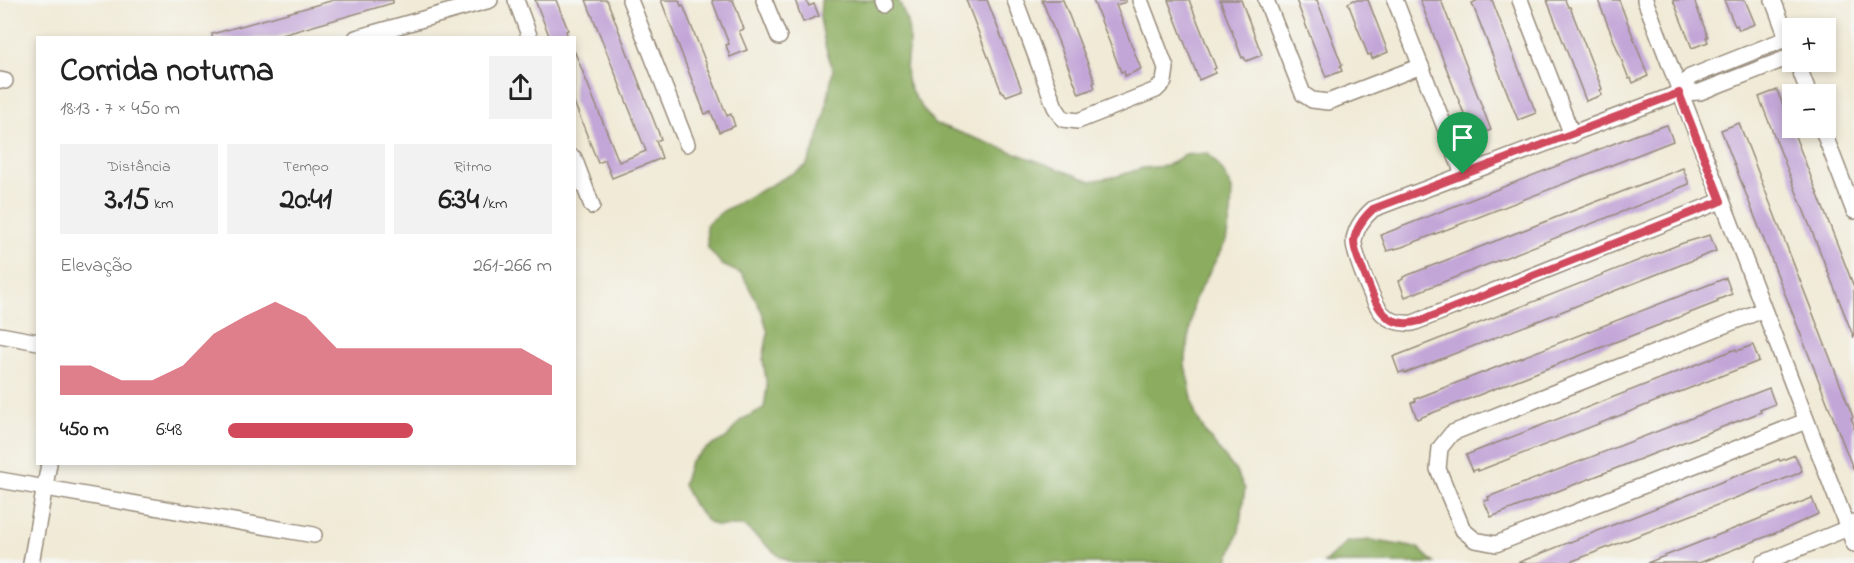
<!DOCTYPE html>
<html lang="pt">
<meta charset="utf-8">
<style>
:root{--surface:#fff;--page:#f2f2f2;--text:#222;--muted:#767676;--accent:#d1495b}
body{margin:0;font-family:"Indie Flower",sans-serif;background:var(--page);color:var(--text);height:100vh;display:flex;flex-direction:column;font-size:22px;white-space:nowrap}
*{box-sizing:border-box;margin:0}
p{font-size:20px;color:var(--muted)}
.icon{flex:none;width:33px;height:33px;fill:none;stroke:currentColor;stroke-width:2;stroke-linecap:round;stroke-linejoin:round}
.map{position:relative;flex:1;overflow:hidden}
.side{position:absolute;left:36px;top:36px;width:540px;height:429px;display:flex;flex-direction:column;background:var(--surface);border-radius:0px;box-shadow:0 3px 9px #0003}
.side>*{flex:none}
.fabs{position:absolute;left:1782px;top:18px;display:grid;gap:12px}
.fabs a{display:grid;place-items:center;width:54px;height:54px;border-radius:0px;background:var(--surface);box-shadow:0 3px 9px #0003;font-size:30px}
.pin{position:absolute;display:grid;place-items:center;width:51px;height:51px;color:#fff;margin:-62px -26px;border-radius:50% 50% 50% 0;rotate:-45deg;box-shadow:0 0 6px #0007}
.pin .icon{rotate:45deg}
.round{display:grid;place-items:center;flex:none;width:63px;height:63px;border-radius:0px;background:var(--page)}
.head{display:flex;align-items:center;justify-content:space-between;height:102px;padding:0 24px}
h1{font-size:33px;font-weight:700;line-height:45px}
.metrics{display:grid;grid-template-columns:repeat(3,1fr);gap:9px;height:102px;padding:6px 24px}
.metrics div{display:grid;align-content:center;border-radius:0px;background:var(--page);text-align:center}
.metrics b{font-size:30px;font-weight:700}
.metrics small{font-size:16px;font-weight:400}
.metrics p{font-size:16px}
.chart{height:168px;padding:12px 24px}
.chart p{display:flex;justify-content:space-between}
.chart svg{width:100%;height:108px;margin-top:6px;fill:var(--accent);opacity:.7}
ul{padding:0 24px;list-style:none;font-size:20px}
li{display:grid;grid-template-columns:96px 72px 1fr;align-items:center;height:45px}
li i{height:15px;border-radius:8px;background:var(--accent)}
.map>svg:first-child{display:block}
</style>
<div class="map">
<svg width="1854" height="563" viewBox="0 0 1854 563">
<rect width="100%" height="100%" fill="#f6f6f2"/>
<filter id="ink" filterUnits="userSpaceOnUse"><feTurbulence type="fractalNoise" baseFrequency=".0167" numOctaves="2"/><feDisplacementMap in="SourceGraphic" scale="12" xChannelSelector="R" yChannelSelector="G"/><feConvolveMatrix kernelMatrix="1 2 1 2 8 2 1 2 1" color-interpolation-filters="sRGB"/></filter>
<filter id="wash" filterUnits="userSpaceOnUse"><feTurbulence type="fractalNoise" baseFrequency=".008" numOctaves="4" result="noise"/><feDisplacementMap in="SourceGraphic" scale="24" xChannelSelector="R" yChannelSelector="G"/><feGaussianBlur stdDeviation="1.35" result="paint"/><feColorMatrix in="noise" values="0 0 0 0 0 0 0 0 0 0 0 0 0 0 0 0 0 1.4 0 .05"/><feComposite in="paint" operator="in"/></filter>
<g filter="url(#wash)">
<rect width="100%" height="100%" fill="#f0ead6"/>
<g fill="#8cad61" stroke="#646c40" stroke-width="1.5">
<path d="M 821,0 L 898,0 C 905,13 910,26 909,41 C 908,55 904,69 908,83 C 913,98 925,111 934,123 L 1091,181 L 1118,176 L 1143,168 L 1166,166 L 1185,155 L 1208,153 L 1222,170 L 1232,189 L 1231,214 L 1226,241 L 1194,301 L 1185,365 L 1195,413 L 1205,432 L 1235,470 L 1245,489 L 1239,531 L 1227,563 L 793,563 L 779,556 L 744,526 L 717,526 L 707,521 L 693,504 L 683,485 L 690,462 L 707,448 L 726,438 L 741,420 L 764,408 L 767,387 L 763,360 L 768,333 L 762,312 L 742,274 L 722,265 L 708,248 L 706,225 L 723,211 L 806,166 L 815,147 L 824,118 L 833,70 L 825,45 L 820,18 Z"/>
<path d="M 1370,540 L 1418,548 L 1434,563 L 1324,563 L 1347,542 Z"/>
</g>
<g id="blocks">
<g fill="#c3a6d8">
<path d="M 334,0 L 393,0 L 393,3 L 272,38 L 212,38 L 212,34 Z"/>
<path d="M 535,0 L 556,0 L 568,30 L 566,31 L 568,38 L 550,38 Z"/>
<path d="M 586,0 L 607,0 L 661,139 L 656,141 L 662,158 L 612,178 L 605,160 L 598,163 L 574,102 L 574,50 L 619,162 L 646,151 Z"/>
<path d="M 661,0 L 679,0 L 681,6 L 683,5 L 727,116 L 731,114 L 735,126 L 719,132 L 711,112 L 705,114 Z"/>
<path d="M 712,0 L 733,0 L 744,29 L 739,31 L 747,50 L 730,57 L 726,45 L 729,44 Z"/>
<path d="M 795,0 L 806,0 L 809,6 L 814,4 L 819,16 L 803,22 Z"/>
<path d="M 966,0 L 987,0 L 1022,90 L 1006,96 L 1004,92 L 1002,93 Z"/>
<path d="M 1042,0 L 1063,0 L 1095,82 L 1093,83 L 1095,88 L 1079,94 Z"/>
<path d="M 1093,0 L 1126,0 L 1126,2 L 1116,5 L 1141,69 L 1125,76 L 1124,71 L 1121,72 Z"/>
<path d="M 1168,0 L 1189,0 L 1216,68 L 1214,69 L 1215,73 L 1199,80 Z"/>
<path d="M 1220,0 L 1241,0 L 1262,55 L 1246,61 L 1244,57 L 1242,58 Z"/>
<path d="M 1296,0 L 1317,0 L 1342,65 L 1340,66 L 1342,71 L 1326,77 Z"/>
<path d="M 1354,0 L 1368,0 L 1388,52 L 1372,59 L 1371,54 L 1368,55 L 1348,3 Z"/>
<path d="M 1420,0 L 1441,0 L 1491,130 L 1473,137 Z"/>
<path d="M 1478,0 L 1492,0 L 1536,113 L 1518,120 L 1472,3 Z"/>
<path d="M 1547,0 L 1565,0 L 1568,7 L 1570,7 L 1602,89 L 1600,90 L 1602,95 L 1586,101 Z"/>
<path d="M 1598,0 L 1619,0 L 1648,76 L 1633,83 L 1631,78 L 1629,79 Z"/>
<path d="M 1673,0 L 1694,0 L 1708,37 L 1706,37 L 1708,42 L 1692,48 Z"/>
<path d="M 1724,0 L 1745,0 L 1755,24 L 1739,30 L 1737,25 L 1735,26 Z"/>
<path d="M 1777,90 L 1854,287 L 1854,338 L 1759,97 Z"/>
<path d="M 1739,123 L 1853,417 L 1851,418 L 1854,425 L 1854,471 L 1721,130 Z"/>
<path d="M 1667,125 L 1673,141 L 1668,143 L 1402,247 L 1387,251 L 1381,235 L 1638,134 Z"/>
<path d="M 1683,168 L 1689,184 L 1674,190 L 1675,191 L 1405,297 L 1399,281 L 1403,279 L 1403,277 Z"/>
<path d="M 1710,235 L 1716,251 L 1711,253 L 1405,373 L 1404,371 L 1399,373 L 1393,357 L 1683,243 Z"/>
<path d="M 1726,278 L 1732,294 L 1717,300 L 1718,302 L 1417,419 L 1411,403 L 1416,401 L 1415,399 Z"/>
<path d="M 1753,345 L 1759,361 L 1754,363 L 1478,471 L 1477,469 L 1473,471 L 1466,455 L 1736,349 L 1737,351 Z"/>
<path d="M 1769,388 L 1775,404 L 1760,410 L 1761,412 L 1491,517 L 1484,501 L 1489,500 L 1488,497 Z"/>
<path d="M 1795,455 L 1802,471 L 1797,474 L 1591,554 L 1567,563 L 1517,563 L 1779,459 L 1780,461 Z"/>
<path d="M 1812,498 L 1818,514 L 1783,530 L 1699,563 L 1647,563 Z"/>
</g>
</g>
</g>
<g filter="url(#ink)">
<use href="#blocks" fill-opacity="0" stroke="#968a7a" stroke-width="1.5"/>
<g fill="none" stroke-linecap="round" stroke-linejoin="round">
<defs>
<g id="minor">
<path d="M 516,0 L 530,38"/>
<path d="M 630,0 L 687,144"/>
<path d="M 764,0 L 779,37"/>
<path d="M 884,0 L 886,5"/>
<path d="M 1015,0 L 1055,107 L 1063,119 L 1078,121 L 1156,90 L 1164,82 L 1166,68 L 1140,0"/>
<path d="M 1266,0 L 1303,94 L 1312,100 L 1328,102 L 1421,66"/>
<path d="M 1395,0 L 1463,174"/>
<path d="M 1520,0 L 1572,135"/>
<path d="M 1645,0 L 1854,544"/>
<path d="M 1773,0 L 1791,48"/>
<path d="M 356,38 L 490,0"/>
<path d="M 1797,62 L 1809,94"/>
<path d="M 0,80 L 5,81"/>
<path d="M 1679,93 L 1690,77 L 1788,38"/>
<path d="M 1822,128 L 1854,211"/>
<path d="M 574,158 L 592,206"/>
<path d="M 1721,201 L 1413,323 C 1401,324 1391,322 1383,314 C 1374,305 1353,253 1354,240 C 1356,227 1363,218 1373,209 L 1679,93 L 1700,92 L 1792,56"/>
<path d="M 1763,310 L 1452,433 L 1440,448 L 1438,469 L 1463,530 L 1475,540 L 1496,544 L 1806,421"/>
<path d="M 0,335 L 38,342"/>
<path d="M 0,480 L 314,535"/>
<path d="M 31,563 L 49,464"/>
<path d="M 1763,563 L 1848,528 L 1854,522"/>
</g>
</defs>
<use href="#minor" stroke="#968a7a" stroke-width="18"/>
<use href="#minor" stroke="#fff" stroke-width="15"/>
</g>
</g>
<g fill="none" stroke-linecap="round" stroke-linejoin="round" filter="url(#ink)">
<defs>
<path id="route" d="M 1679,93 L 1721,201 L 1420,321 C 1382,332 1375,300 1364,273 C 1360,263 1354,252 1354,241 C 1356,228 1363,218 1373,209 Z"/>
</defs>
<use href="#route" stroke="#fff" stroke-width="12"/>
<use href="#route" stroke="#d1495b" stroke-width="8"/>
</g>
</svg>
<div class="fabs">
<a>+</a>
<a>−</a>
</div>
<div class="pin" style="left:1463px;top:174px;background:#1e9e55"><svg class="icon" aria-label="arrive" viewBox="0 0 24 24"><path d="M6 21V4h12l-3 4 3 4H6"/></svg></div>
<section class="side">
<div class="head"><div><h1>Corrida noturna</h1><p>18:13 · 7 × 450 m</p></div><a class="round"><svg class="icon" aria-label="share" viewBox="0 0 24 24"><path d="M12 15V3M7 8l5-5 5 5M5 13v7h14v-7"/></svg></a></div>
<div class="metrics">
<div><p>Distância</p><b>3.15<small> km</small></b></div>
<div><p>Tempo</p><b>20:41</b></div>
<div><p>Ritmo</p><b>6:34<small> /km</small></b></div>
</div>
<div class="chart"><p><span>Elevação</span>261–266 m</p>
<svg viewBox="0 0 160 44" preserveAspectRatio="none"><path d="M0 44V32L10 32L20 38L30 38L40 32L50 19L60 12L70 6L80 12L90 25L100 25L110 25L120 25L130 25L140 25L150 25L160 32V44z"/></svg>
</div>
<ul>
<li><b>450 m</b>6:48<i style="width:57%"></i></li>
</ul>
</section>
</div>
